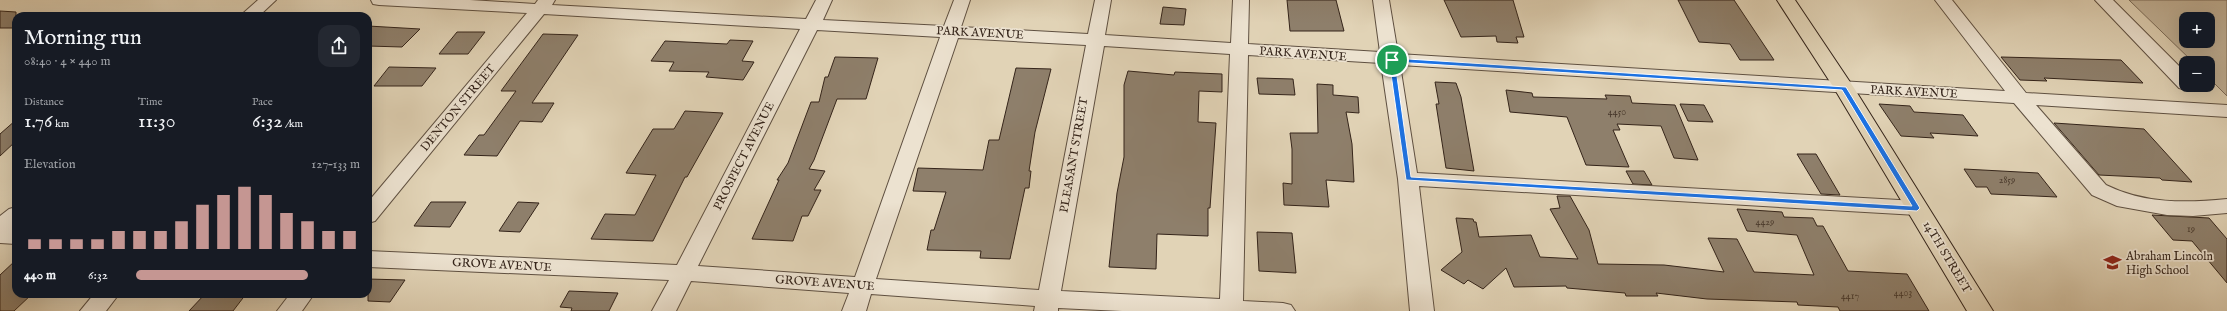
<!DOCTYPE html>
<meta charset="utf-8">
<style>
:root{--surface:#171b24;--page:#242831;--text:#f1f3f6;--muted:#9ea1a6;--accent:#c59692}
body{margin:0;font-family:"IM FELL English",serif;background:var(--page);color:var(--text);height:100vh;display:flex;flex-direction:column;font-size:15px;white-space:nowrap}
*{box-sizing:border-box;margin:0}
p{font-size:13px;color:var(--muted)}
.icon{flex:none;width:22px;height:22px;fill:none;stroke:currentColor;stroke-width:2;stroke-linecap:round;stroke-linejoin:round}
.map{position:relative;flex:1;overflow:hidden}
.panel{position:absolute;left:12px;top:12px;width:360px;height:286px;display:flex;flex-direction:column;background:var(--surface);border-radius:12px;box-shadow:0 4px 16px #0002}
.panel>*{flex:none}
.fabs{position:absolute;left:2179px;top:12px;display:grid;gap:8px}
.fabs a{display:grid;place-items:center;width:36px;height:36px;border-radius:8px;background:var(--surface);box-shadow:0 4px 16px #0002;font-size:20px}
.pin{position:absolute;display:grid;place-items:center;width:34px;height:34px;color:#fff;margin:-17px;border:2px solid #fff;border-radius:50%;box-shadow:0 1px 4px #0007}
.round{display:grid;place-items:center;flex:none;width:42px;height:42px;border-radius:12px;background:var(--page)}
.overview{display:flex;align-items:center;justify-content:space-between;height:68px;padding:0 12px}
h1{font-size:22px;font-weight:600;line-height:30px}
.stats{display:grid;grid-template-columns:repeat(3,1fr);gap:6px;height:68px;padding:4px 12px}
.stats div{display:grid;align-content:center}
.stats b{font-size:20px;font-weight:600}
.stats small{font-size:11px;font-weight:400}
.stats p{font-size:11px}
.chart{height:112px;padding:8px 12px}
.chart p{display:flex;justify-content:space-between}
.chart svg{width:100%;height:72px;margin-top:4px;stroke:var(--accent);stroke-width:6}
ul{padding:0 12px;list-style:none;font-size:13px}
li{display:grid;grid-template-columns:64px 48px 1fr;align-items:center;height:30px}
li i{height:10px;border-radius:5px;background:var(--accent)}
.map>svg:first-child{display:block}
</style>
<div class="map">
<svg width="2227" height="311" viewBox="0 0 2227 311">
<rect width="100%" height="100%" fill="#e1d3b6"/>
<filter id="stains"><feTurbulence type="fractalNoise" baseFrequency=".005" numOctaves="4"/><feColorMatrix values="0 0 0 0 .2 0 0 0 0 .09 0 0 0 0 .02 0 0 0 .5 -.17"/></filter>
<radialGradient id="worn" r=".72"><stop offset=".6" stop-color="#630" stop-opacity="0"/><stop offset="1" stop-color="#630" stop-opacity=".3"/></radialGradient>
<path fill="#c4b59b" stroke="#7c6c5a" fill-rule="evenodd" d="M 2129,0 L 2227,0 L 2227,96 L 2208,77 L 2208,63 L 2194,63 ZM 2186,19 L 2208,19 L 2208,41 L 2186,41 Z"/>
<g fill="#8e7f6b" stroke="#34241a">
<path d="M 1287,0 L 1336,0 L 1344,31 L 1290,31 Z"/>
<path d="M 1444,0 L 1513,0 L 1524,37 L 1516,37 L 1518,43 L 1497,42 L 1496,36 L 1461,37 Z"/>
<path d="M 1678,0 L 1734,0 L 1774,60 L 1740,60 L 1730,44 L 1699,42 Z"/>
<path d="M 1163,7 L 1186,9 L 1184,25 L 1160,24 Z"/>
<path d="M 0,11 L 16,12 L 16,28 L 0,28 Z"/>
<path d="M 368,26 L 420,29 L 402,47 L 368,46 Z"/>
<path d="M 457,32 L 485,32 L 468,54 L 439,54 Z"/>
<path d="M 543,34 L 578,35 L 532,103 L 554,103 L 542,122 L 520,121 L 497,156 L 464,155 L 479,135 L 484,135 L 516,91 L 501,91 Z"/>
<path d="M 730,40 L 753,41 L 742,61 L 754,62 L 743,80 L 706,77 L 709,72 L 669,71 L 674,62 L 651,61 L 665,41 L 727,44 Z"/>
<path d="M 835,57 L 878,58 L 866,99 L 837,99 L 814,160 L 809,169 L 825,171 L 814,190 L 821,190 L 808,216 L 802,216 L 793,241 L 752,239 L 779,180 L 777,180 L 788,163 L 811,102 L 819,102 L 825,77 L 828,77 Z"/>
<path d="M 2001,57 L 2121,60 L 2143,83 L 2044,78 L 2047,81 L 2020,80 Z"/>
<path d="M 389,67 L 436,68 L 422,86 L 374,86 Z"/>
<path d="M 1016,68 L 1051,69 L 1035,132 L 1029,171 L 1031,171 L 1029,188 L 1025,188 L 1010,259 L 980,258 L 981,251 L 927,250 L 931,230 L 934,230 L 946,192 L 913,191 L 918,168 L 983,170 L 989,140 L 999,140 Z"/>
<path d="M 1128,71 L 1174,75 L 1175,72 L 1222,74 L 1222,92 L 1199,91 L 1198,122 L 1216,123 L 1210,208 L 1208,208 L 1208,236 L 1157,234 L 1156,269 L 1109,267 L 1117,193 L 1124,157 L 1124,85 Z"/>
<path d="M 1257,78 L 1293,79 L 1295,95 L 1259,94 Z"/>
<path d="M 1435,82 L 1456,83 L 1461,97 L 1474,171 L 1446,168 L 1436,104 L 1439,104 Z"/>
<path d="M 1317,84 L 1333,85 L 1333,95 L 1358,97 L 1359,113 L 1346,112 L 1352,144 L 1354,182 L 1326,180 L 1329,207 L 1284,205 L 1283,183 L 1292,184 L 1292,149 L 1290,133 L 1318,133 Z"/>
<path d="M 1506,90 L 1532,93 L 1533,97 L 1607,99 L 1605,95 L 1630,96 L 1632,103 L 1675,105 L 1698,160 L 1674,158 L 1661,126 L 1617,124 L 1620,130 L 1613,130 L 1629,167 L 1586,165 L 1567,117 L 1510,112 Z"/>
<path d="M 1680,104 L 1704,105 L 1713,122 L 1688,121 Z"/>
<path d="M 1879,104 L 1910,106 L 1914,112 L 1963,115 L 1978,136 L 1930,133 L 1934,138 L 1901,136 Z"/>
<path d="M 685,111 L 723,113 L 687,177 L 685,177 L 653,241 L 591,239 L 605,214 L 635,215 L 656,175 L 626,173 L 653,129 L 674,129 Z"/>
<path d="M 16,120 L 16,141 L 0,156 L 0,134 Z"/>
<path d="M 2054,123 L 2144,129 L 2192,182 L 2162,180 L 2160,178 L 2099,175 Z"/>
<path d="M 1797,154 L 1816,154 L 1840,195 L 1821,194 Z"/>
<path d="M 1964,169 L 2038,173 L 2057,197 L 1991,194 L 1987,187 L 1976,187 Z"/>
<path d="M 1626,171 L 1644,171 L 1652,185 L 1633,184 Z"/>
<path d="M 1557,196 L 1570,196 L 1589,230 L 1598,264 L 1664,265 L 1724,272 L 1708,238 L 1737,239 L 1754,272 L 1814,275 L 1797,235 L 1747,231 L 1737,209 L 1782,212 L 1784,217 L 1813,218 L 1817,226 L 1823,226 L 1848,271 L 1907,274 L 1929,311 L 1840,311 L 1838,307 L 1798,305 L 1797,302 L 1707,299 L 1656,293 L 1658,296 L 1626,296 L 1625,293 L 1567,288 L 1566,286 L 1514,287 L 1506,268 L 1483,289 L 1468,280 L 1464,284 L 1441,270 L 1462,252 L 1456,218 L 1473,219 L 1474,222 L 1476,222 L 1479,237 L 1531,235 L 1540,257 L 1578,259 L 1550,209 L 1560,208 Z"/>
<path d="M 431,202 L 466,202 L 450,227 L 414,226 Z"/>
<path d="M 518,202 L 539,203 L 520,232 L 499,231 Z"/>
<path d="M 2152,215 L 2209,218 L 2227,239 L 2227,283 L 2192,241 L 2173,240 Z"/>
<path d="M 1257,232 L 1292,233 L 1296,273 L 1259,271 Z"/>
<path d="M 16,260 L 16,294 L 32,294 L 14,311 L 0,311 L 0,275 Z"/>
<path d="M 368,279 L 405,280 L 390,302 L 368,301 Z"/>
<path d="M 569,291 L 618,293 L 609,311 L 571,311 L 572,308 L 560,307 Z"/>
<path d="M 205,294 L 246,294 L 233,311 L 189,311 Z"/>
</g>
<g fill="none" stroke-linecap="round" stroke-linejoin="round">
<defs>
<g id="minor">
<path d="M 258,0 L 276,0 L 259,16 L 240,16 Z"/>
<path d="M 371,0 L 470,0 L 535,4 L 538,0 L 555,0 L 552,5 L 806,19 L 816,0 L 832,0 L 823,20 L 944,26 L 954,0 L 970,0 L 961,27 L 1088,34 L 1095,0 L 1111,0 L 1105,35 L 1231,43 L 1233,0 L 1249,0 L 1248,44 L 1380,52 L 1373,0 L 1389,0 L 1398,54 L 2005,91 L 1935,0 L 1952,0 L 2026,93 L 2227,105 L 2227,117 L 2036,105 L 2106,185 C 2144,204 2186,203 2227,199 L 2227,213 L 2193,216 L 2167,215 L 2117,206 L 2092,195 L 2014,103 L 1400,65 L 1417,173 L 1917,201 L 1924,203 L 1928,208 L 1924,213 L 1917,215 L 1419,186 L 1434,311 L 1410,311 L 1398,179 L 1381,63 L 1248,55 L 1243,301 L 1283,303 L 1291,305 L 1295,311 L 1122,311 L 1058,308 L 1058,311 L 1034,311 L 1035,306 L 871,294 L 866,311 L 842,311 L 849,293 L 691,281 L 676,311 L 652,311 L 669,280 L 368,267 L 368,251 L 677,265 L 800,29 L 544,14 L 375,221 L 368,223 L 368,202 L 527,13 L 379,5 L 373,4 ZM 817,30 L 940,37 L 855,277 L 698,266 ZM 958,38 L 1086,45 L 1039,290 L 876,279 ZM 1104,46 L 1230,54 L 1220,299 L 1061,291 Z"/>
<path d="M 2095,0 L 2113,0 L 2186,73 L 2186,85 L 2195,85 L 2193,88 L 2186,90 L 2179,88 Z"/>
<path d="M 16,207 L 16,226 L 12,229 L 16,230 L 16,244 L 0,243 L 0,216 L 9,209 Z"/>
<path d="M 94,294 L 119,294 L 106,311 L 80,311 Z"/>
<path d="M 290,294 L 314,294 L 302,311 L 277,311 Z"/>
</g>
<path id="major" d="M 1777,0 L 1795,0 L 1854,88 L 1993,311 L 1967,311 L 1834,88 Z"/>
</defs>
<use href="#minor" stroke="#5f5041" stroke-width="2"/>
<use href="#major" stroke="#34241a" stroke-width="2"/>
<use href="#minor" fill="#ece2d0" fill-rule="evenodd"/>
<use href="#major" fill="#e1d3b6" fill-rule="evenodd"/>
</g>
<path fill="#1a73e8" stroke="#fff" fill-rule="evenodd" d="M 1392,58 L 1846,87 L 1920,208 L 1917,211 L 1406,180 L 1389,60 ZM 1395,62 L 1842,90 L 1912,206 L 1411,177 Z"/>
<defs>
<symbol id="school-bare" viewBox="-9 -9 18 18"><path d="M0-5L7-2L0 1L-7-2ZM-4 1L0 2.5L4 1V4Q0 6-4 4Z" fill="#8f2418" stroke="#ece2d0" stroke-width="2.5" paint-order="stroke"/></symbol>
</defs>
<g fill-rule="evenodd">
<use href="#school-bare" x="2100" y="250" width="25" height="25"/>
</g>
<g text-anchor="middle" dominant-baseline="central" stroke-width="3.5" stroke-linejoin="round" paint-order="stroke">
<g font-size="10" fill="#4a3b2e">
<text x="1617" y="112">4450</text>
<text x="2007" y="180">2859</text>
<text x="1765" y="222">4429</text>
<text x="2191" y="229">19</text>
<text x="1903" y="293">4403</text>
<text x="1850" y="296">4417</text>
</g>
<g font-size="12" fill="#34241a" stroke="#ece2d0">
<text transform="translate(980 33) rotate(3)">PARK AVENUE</text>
<text transform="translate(1303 54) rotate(4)">PARK AVENUE</text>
<text transform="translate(1914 92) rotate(3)">PARK AVENUE</text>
<text transform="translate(458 108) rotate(-50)">DENTON STREET</text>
<text transform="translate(1074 155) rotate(-80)">PLEASANT STREET</text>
<text transform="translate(744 156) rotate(-63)">PROSPECT AVENUE</text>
<text transform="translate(1947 257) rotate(59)">14TH STREET</text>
<text transform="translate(502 265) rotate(3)">GROVE AVENUE</text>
<text transform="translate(825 283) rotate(4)">GROVE AVENUE</text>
</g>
<g font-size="12" fill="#34241a" stroke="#ece2d0" text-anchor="start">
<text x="2126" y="256">Abraham Lincoln<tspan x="2126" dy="14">High School</tspan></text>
</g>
</g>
<rect width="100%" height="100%" filter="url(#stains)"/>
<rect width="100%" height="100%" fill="url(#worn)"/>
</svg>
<div class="fabs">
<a>+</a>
<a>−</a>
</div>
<div class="pin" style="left:1392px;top:60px;background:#1e9e55"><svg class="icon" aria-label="arrive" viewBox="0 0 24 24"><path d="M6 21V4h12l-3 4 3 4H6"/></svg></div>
<section class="panel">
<div class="overview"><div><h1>Morning run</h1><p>08:40 · 4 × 440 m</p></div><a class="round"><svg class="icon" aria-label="share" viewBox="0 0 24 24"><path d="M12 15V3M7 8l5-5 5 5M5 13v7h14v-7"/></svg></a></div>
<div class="stats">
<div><p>Distance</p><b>1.76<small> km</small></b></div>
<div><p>Time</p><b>11:30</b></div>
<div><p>Pace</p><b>6:32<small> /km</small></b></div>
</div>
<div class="chart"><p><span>Elevation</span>127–133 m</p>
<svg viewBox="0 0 160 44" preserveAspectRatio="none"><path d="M5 44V38M15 44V38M25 44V38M35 44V38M45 44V33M55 44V33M65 44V33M75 44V27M85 44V17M95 44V11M105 44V6M115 44V11M125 44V22M135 44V27M145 44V33M155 44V33"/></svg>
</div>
<ul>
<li><b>440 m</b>6:32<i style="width:77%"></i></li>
</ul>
</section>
</div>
